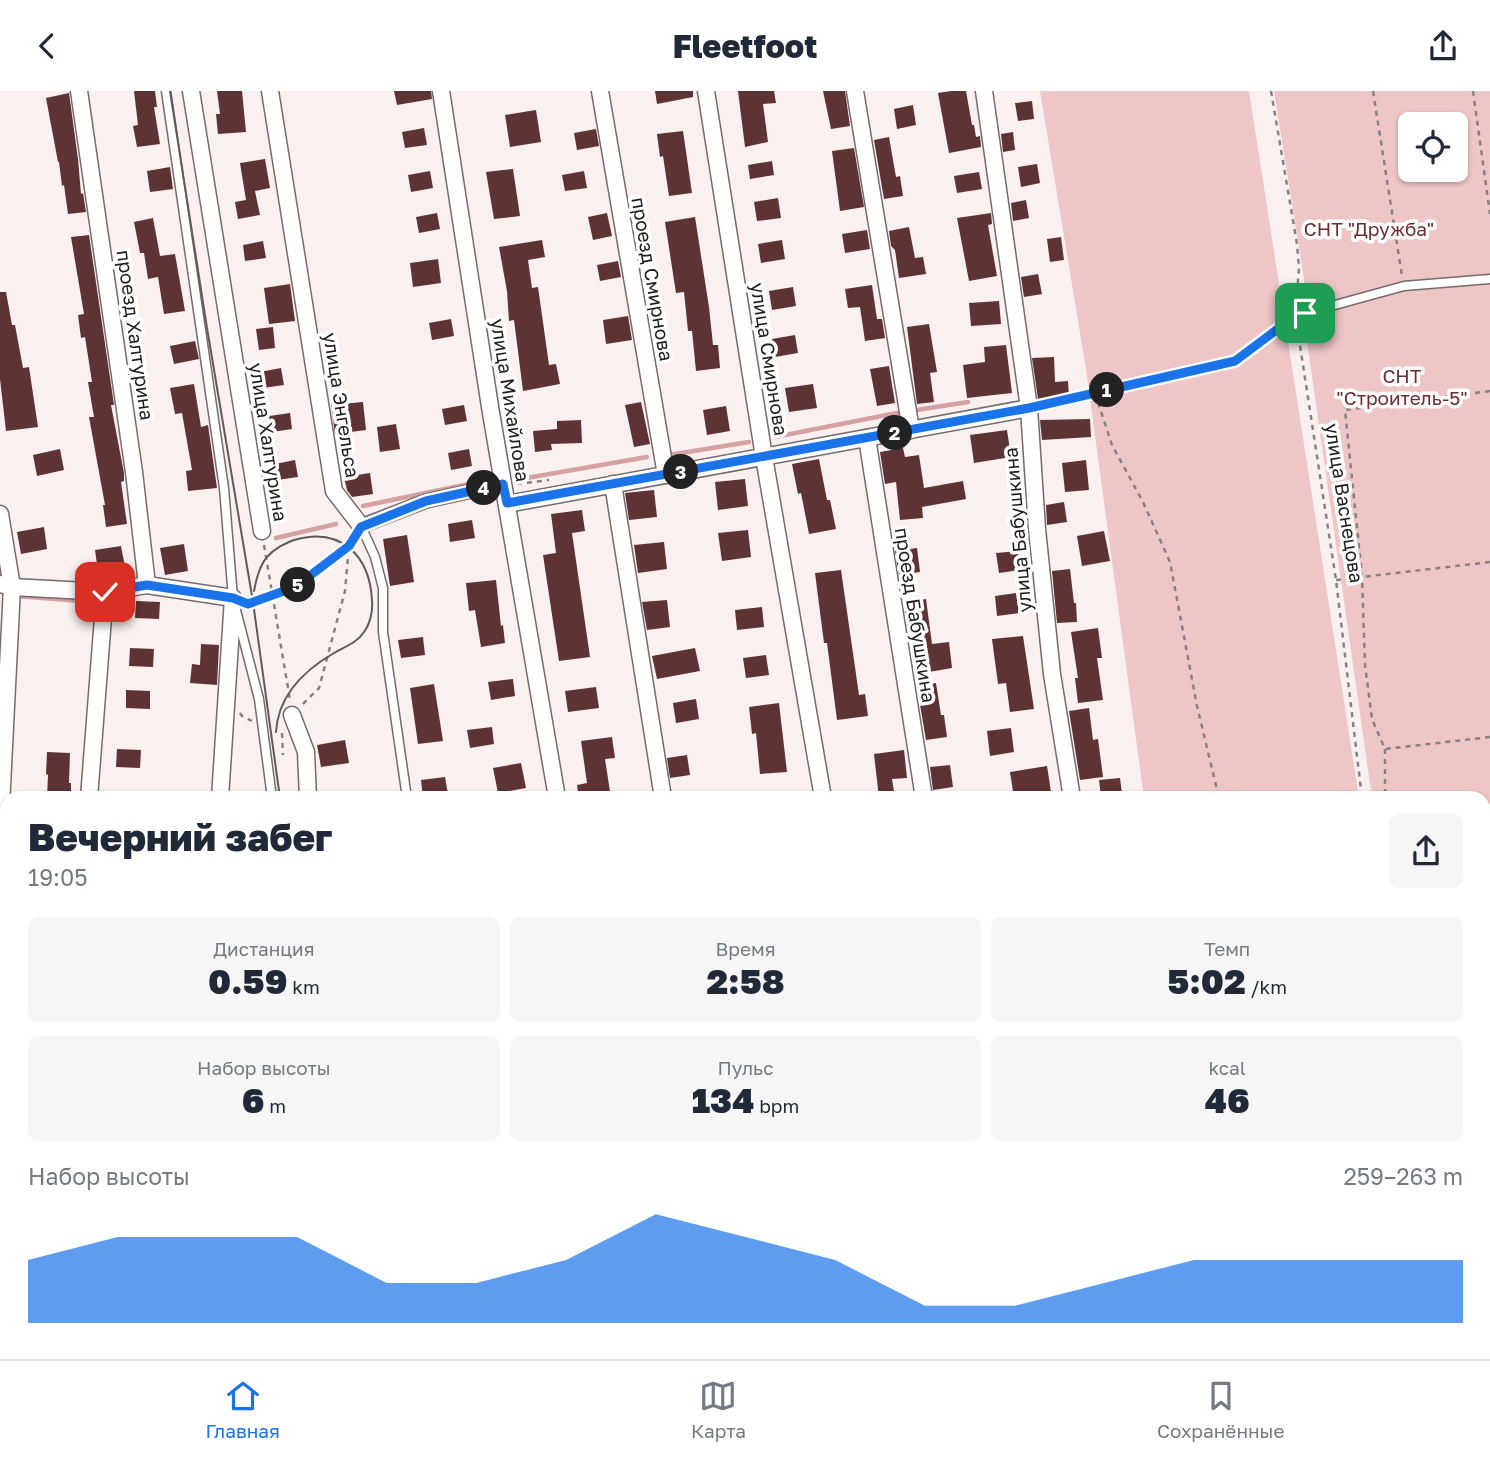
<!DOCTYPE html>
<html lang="ru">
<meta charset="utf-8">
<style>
:root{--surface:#fff;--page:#f6f6f7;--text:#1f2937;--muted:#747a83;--line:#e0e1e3;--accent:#1a73e8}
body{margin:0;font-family:"Golos Text",sans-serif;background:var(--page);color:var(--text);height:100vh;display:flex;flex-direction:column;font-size:26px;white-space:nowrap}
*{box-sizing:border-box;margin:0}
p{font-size:23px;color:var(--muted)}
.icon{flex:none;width:38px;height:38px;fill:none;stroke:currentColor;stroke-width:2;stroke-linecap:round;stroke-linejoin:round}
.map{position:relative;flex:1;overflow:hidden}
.panel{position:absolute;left:0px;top:700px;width:1491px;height:569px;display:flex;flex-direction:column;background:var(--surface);border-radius:21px 21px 0 0;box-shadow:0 2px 5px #0004}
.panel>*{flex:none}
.fabs{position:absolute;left:1398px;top:21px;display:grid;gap:14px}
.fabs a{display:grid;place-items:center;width:70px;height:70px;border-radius:10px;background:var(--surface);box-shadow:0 2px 5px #0004;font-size:35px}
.pin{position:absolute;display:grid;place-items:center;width:60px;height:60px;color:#fff;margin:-30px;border-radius:14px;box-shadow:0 4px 10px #0006}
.km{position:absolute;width:35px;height:35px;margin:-18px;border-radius:50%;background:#222;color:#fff;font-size:19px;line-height:35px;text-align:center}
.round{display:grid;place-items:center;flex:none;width:74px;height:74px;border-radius:10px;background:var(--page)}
.summary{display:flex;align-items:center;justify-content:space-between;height:119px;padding:0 28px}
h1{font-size:38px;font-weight:800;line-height:52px}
.stats{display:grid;grid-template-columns:repeat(3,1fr);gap:10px;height:119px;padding:7px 28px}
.stats div{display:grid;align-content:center;border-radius:10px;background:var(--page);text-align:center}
.stats b{font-size:35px;font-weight:800}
.stats small{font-size:19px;font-weight:400}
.stats p{font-size:19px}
.chart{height:196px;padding:14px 28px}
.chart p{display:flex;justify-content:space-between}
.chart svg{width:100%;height:126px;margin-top:7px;fill:var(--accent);opacity:.7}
header{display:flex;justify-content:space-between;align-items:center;height:91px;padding:0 28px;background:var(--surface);font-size:32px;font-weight:800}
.tab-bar{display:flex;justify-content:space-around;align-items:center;height:98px;border-top:2px solid var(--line);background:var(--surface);font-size:19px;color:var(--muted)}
.tab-bar a{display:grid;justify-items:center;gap:4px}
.tab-bar .on{color:var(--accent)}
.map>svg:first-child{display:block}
</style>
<header><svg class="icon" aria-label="back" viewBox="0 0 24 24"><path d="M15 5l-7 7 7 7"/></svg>Fleetfoot<svg class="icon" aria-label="share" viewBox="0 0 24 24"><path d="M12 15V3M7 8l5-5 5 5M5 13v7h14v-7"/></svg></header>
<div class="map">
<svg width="1490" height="1268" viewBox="0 0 1490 1268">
<rect width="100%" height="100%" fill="#fbf0f0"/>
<g fill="#eec6c6" fill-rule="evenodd">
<path d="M 1040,0 L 1249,0 L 1359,707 L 1144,707 L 1086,278 Z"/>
<path d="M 1274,0 L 1490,0 L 1490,729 L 1484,730 L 1484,707 L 1372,707 L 1304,229 L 1307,207 ZM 1410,33 L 1456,33 L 1456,79 L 1410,79 Z"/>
</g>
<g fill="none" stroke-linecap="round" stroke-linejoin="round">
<g stroke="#d5a1a1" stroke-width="4.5">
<path d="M 917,319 L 968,311"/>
<path d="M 775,346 L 902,321"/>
<path d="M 669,364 L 749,351"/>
<path d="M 521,388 L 647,366"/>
<path d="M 363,415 L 493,388"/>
<path d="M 276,447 L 336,433"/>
<path d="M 16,505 L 95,511"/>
</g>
</g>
<g fill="#5e3334">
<path d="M 134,0 L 155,0 L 157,16 L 154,16 L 160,53 L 137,56 L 133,35 L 138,34 Z"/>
<path d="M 217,0 L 242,0 L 246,41 L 218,43 L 216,23 L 220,23 Z"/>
<path d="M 394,0 L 431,0 L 432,8 L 397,14 Z"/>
<path d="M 655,0 L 693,0 L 693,6 L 657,13 Z"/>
<path d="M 738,0 L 774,0 L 776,12 L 763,13 L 768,51 L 745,56 Z"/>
<path d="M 823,0 L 845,0 L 850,35 L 831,38 Z"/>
<path d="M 951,0 L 966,0 L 972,34 L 974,34 L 976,46 L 980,45 L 981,56 L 949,62 L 938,2 Z"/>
<path d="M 69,2 L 78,68 L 81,103 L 83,102 L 86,121 L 68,123 L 64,94 L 62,95 L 59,71 L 58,71 L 46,7 Z"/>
<path d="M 1032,10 L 1034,28 L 1018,30 L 1015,12 Z"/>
<path d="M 913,14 L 916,34 L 897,38 L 894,18 Z"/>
<path d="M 536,19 L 541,51 L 510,56 L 505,24 Z"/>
<path d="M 424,37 L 427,54 L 405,57 L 402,41 Z"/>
<path d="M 596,38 L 599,55 L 577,59 L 574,42 Z"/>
<path d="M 683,40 L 692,102 L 669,105 L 663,65 L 660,66 L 657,43 Z"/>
<path d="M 1013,41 L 1015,59 L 1003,61 L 1001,43 Z"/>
<path d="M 889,46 L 896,86 L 900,85 L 903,105 L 884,108 L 874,49 Z"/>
<path d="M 854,57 L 864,116 L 840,120 L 832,60 Z"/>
<path d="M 265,68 L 270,97 L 255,100 L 260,124 L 238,128 L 235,111 L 246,109 L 240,72 Z"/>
<path d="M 772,70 L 774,84 L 750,88 L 748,74 Z"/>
<path d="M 1037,73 L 1040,92 L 1021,96 L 1018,76 Z"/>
<path d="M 170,76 L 173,98 L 150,101 L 147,80 Z"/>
<path d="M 513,78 L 520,125 L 494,128 L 486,81 Z"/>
<path d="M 430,80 L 433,97 L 411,101 L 408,84 Z"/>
<path d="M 584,80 L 587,97 L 565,100 L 562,84 Z"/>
<path d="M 979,81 L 982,98 L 957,102 L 954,85 Z"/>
<path d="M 778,107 L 781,127 L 757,130 L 754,111 Z"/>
<path d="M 1026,109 L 1029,127 L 1013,130 L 1011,112 Z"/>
<path d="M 437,122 L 440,138 L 419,142 L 416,126 Z"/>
<path d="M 607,122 L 612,145 L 593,149 L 588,126 Z"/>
<path d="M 991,122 L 992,133 L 988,134 L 997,185 L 969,190 L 957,127 Z"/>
<path d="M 695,126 L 709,216 L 713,254 L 718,254 L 720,277 L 696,280 L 692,240 L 688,240 L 684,201 L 676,202 L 665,131 Z"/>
<path d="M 153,127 L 160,165 L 175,163 L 185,220 L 164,223 L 158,186 L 148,188 L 144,162 L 140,162 L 134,131 Z"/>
<path d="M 909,136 L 915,167 L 923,166 L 926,183 L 899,187 L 895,159 L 891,155 L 889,140 Z"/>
<path d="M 867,139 L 870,158 L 845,162 L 842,143 Z"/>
<path d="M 89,144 L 114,314 L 111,314 L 124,382 L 124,390 L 121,391 L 127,433 L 106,436 L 103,414 L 105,414 L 89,326 L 94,326 L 88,291 L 92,291 L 85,246 L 81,247 L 78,224 L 84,223 L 71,146 Z"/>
<path d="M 1061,146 L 1064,169 L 1050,171 L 1047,148 Z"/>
<path d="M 542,149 L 545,166 L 528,169 L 532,197 L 538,196 L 549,274 L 556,273 L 560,293 L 523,300 L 514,229 L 509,230 L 507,200 L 499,156 Z"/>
<path d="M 782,149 L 785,168 L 761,172 L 758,153 Z"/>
<path d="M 263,150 L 266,167 L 245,170 L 243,154 Z"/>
<path d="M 438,168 L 441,192 L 413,196 L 410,172 Z"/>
<path d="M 618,170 L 621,186 L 600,190 L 597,174 Z"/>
<path d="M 1038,183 L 1042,203 L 1024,206 L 1021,186 Z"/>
<path d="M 290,193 L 295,230 L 269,233 L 264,197 Z"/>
<path d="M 872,194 L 877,228 L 882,228 L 885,247 L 865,250 L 860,216 L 848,217 L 845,198 Z"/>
<path d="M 793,196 L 796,215 L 772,219 L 769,200 Z"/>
<path d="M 0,201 L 6,201 L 12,234 L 15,234 L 23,277 L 29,276 L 38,336 L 6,340 L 0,288 Z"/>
<path d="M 999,210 L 1001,233 L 971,235 L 969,212 Z"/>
<path d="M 628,225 L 632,249 L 606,253 L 603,229 Z"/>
<path d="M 451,228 L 454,245 L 432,249 L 429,232 Z"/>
<path d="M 929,233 L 937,281 L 930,282 L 934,311 L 917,313 L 907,236 Z"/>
<path d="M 273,236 L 275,257 L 259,259 L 256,238 Z"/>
<path d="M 795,244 L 798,262 L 775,266 L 772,248 Z"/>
<path d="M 195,250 L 199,268 L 174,273 L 170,255 Z"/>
<path d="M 1006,254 L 1012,302 L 967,307 L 963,274 L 985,271 L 984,256 Z"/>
<path d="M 1054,266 L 1055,291 L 1068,290 L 1069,306 L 1038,308 L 1032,267 Z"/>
<path d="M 889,275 L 895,312 L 877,315 L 870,278 Z"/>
<path d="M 281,277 L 284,294 L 263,297 L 260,281 Z"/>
<path d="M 194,293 L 201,336 L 208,334 L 217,397 L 188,400 L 186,380 L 192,379 L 182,322 L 175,323 L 170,297 Z"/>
<path d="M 813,293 L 817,317 L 789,321 L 785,297 Z"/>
<path d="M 363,311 L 366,339 L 335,343 L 331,314 Z"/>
<path d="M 641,311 L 650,353 L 634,356 L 625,314 Z"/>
<path d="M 464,314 L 467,330 L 445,334 L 442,318 Z"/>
<path d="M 726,315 L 730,340 L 707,344 L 703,319 Z"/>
<path d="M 290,322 L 292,338 L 272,341 L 269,325 Z"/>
<path d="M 1090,328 L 1091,346 L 1042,349 L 1040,329 Z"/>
<path d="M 581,329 L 582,352 L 551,353 L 552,359 L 535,361 L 533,340 L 557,338 L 557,330 Z"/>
<path d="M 396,333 L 400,358 L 380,361 L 377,336 Z"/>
<path d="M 1007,339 L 1011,366 L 974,372 L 970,344 Z"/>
<path d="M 903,357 L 905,366 L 919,364 L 924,397 L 963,390 L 966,408 L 922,416 L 923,427 L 900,429 L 896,391 L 885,393 L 880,361 Z"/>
<path d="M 60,358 L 64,379 L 37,385 L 33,364 Z"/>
<path d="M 469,358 L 472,375 L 451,379 L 448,362 Z"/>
<path d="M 819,368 L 827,409 L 830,409 L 836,438 L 809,443 L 801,402 L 798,403 L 792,373 Z"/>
<path d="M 295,369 L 298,386 L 277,389 L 275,373 Z"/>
<path d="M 1086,369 L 1089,399 L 1065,401 L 1062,372 Z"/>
<path d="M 370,382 L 373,403 L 352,406 L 347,399 L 344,386 Z"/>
<path d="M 745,388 L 748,415 L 718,419 L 715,391 Z"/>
<path d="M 654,399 L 657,426 L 629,429 L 625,402 Z"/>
<path d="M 1064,411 L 1067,431 L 1047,434 L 1046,414 Z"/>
<path d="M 582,419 L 585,440 L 572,442 L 590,566 L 559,570 L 543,464 L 556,462 L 551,423 Z"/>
<path d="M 472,429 L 475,447 L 450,451 L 448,433 Z"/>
<path d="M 44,436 L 47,458 L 21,463 L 17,441 Z"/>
<path d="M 748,439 L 751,466 L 722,470 L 718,442 Z"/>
<path d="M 1104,440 L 1110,470 L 1082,475 L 1077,445 Z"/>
<path d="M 407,444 L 414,491 L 390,495 L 383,448 Z"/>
<path d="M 664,451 L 667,478 L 638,482 L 634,454 Z"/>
<path d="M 184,453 L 188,480 L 165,484 L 160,457 Z"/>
<path d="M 121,455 L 125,476 L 98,481 L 95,459 Z"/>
<path d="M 917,457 L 920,481 L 899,484 L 895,460 Z"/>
<path d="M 1018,460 L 1020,479 L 999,482 L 996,462 Z"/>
<path d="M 1070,478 L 1074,512 L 1076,512 L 1077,531 L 1057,532 L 1052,480 Z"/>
<path d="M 841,479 L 859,604 L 865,603 L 868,625 L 837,629 L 827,552 L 824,552 L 815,482 Z"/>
<path d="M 496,489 L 501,535 L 503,534 L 505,552 L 481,556 L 475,519 L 469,520 L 466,492 Z"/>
<path d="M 1016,502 L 1019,522 L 997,525 L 995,505 Z"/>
<path d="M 926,508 L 932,553 L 949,551 L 952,577 L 923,582 L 917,540 L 908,541 L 904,512 Z"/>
<path d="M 667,509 L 670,536 L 647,539 L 642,511 Z"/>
<path d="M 136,510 L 160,511 L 159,528 L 135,527 Z"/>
<path d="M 762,516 L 764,536 L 737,539 L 735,519 Z"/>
<path d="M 1098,537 L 1102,567 L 1097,567 L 1103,609 L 1078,612 L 1075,587 L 1078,587 L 1071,541 Z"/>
<path d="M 1023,545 L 1034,618 L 1010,621 L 1006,592 L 998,593 L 992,548 Z"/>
<path d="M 423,546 L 425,564 L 401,567 L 398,549 Z"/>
<path d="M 201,553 L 219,554 L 217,594 L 190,592 L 192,573 L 200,574 Z"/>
<path d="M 130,557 L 154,558 L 153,576 L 129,575 Z"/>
<path d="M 695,557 L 700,580 L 657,588 L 652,565 Z"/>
<path d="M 766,564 L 769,584 L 746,587 L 743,567 Z"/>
<path d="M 513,588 L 515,605 L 491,609 L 488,591 Z"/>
<path d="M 936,592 L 941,624 L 944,624 L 947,646 L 926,649 L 917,596 Z"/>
<path d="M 434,593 L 443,650 L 418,653 L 410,597 Z"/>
<path d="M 596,596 L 599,617 L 568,621 L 565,600 Z"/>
<path d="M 126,599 L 150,600 L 150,618 L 126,617 Z"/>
<path d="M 696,608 L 699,628 L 676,632 L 673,612 Z"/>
<path d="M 779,612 L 787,681 L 760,683 L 756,642 L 752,643 L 749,616 Z"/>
<path d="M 1089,617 L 1093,649 L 1098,648 L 1103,686 L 1080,689 L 1069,620 Z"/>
<path d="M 492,636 L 494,653 L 470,657 L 467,639 Z"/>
<path d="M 1011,637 L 1014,661 L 990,665 L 987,640 Z"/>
<path d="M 612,646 L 615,667 L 605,668 L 611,707 L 579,707 L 577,694 L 587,692 L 581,650 Z"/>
<path d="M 345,649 L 349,672 L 321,676 L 317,654 Z"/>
<path d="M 117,658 L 141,659 L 140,677 L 116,676 Z"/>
<path d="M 904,659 L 907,687 L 892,688 L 895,707 L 879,707 L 874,663 Z"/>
<path d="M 47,661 L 70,662 L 69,692 L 71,692 L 71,707 L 47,707 L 48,684 L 46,683 Z"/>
<path d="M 687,664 L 690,684 L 670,687 L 667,667 Z"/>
<path d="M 521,672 L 526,697 L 498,702 L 493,677 Z"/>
<path d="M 950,674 L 953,696 L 933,699 L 930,676 Z"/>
<path d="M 1047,675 L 1052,707 L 1014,707 L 1010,681 Z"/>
<path d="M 445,686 L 448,703 L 423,707 L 421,689 Z"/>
<path d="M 1120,687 L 1122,703 L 1101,706 L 1099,689 Z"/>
</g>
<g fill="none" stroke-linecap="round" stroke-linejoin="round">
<defs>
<g id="service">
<path d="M 166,0 L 224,397 L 233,507"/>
<path d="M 1295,225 L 1404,195 L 1490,188"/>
<path d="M 361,435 L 375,466 L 383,497 L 383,541 L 407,707"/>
<path d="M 237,523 L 259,608 L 272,707"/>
<path d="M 1484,740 L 1490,739"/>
<path d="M 1484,962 L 1490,961"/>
<path d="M 1484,1106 L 1490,1105"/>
<path d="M 1484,1252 L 1486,1263"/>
<path d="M 1459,1262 L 1490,1263"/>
<path d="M 270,1268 L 270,1262"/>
</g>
<path id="pedestrian" d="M 361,435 L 426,410 L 503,393"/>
<g id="minor">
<path d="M 79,0 L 134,381 L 147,494"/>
<path d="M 191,0 L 262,440"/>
<path d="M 270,0 L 334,400 L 361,435"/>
<path d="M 441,0 L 491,322 L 557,707"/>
<path d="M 600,0 L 666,384"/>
<path d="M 706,0 L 764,366 L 823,707"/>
<path d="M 855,0 L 911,339"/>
<path d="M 984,0 L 1029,317 L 1037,438 L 1052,583 L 1072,707"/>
<path d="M 867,347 L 924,707"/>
<path d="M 613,393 L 663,707"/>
<path d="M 507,413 L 1029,317"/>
<path d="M 0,423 L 12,496 L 0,735"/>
<path d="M 0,493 L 12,496 L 105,501 L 147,494 L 233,507 L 220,707"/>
<path d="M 292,624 L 306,661 L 308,707"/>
<path d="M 89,707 L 105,501"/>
<path d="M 0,1252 L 7,1253"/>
<path d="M 133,1262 L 218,1268"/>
<path d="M 490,1262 L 491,1268"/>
<path d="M 647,1262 L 648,1268"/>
<path d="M 754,1262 L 754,1268"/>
<path d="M 911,1262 L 912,1268"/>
<path d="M 1068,1262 L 1069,1268"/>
<path d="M 1164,1262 L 1165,1268"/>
<path d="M 1301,1262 L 1302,1268"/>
<path d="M 1443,1262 L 1444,1268"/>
<path d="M 44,1268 L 44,1262"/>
<path d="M 301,1268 L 301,1262"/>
<path d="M 1213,1268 L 1249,1262"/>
</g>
</defs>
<use href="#service" stroke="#756b6b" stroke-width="11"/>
<use href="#pedestrian" stroke="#756b6b" stroke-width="16"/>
<use href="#minor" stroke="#756b6b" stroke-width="19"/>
<g stroke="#888181" stroke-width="2.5" stroke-dasharray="5 5" stroke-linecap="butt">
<path d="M 1271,0 L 1297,153 L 1299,177 L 1296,215"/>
<path d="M 1373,0 L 1402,185"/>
<path d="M 1473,0 L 1490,123"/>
<path d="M 1297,235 L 1336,489 L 1362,707"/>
<path d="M 1490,300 L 1345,319 L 1362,485 L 1365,574 L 1372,628 L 1385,658 L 1490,646"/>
<path d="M 1095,302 L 1112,354 L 1143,411 L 1170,471 L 1197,615 L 1219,707"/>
<path d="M 1042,314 L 1235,270 L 1287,231"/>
<path d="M 517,393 L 549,389"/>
<path d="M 264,454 L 290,609"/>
<path d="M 1336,489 L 1490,471"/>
<path d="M 249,513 L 295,496 L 349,455 L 354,447"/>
<path d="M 303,613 L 319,597 L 345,500 L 349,455"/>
<path d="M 240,622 L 242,625 L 252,630"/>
<path d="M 282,642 L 283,664"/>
<path d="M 1385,658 L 1385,707"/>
<path d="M 1484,1130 L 1490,1168"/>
<path d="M 1484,1202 L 1490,1201"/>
</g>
<use href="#service" stroke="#fff" stroke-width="8"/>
<use href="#pedestrian" stroke="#fff" stroke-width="12"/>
<use href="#minor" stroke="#fff" stroke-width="16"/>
<g stroke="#605a5a" stroke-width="2">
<path d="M 170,0 L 207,237 L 253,511 L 280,707"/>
<path d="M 254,500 C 256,489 259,475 267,466 C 275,457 284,453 294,449 C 341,435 370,465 372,510 C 373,520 370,533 364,541 C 357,552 344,556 334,562 C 303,580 278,605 276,641"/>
<path d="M 285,1268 L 285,1262"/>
</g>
</g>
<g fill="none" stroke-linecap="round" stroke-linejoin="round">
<defs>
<path id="route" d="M 105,501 L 147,494 L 233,507 L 248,513 L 295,496 L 349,455 L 361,436 L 426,410 L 503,393 L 507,412 L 1029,317 L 1235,270 L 1295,225 L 1305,222"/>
</defs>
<use href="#route" stroke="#fff" stroke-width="14"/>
<use href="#route" stroke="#1a73e8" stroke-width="9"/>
</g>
<g text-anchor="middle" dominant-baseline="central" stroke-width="7" stroke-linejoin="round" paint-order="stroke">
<g font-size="19" fill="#6d2c30" stroke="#fff">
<text x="1369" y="137">СНТ "Дружба"</text>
<text x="1402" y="284">СНТ<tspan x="1402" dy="22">"Строитель-5"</tspan></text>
</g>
<g font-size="19" fill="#211d1d" stroke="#fff">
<text transform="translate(653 188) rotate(80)">проезд Смирнова</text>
<text transform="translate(136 244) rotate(82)">проезд Халтурина</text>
<text transform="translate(770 268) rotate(81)">улица Смирнова</text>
<text transform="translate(511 309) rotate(81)">улица Михайлова</text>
<text transform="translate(342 314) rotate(81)">улица Энгельса</text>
<text transform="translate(269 351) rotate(81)">улица Халтурина</text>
<text transform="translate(1345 412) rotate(81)">улица Васнецова</text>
<text transform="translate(1017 439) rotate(-95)">улица Бабушкина</text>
<text transform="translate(916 524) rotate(81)">проезд Бабушкина</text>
</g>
</g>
</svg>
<div class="fabs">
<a><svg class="icon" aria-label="locate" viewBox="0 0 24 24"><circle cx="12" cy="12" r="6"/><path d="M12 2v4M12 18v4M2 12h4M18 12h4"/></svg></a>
</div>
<div class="pin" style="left:1305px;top:222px;background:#1e9e55"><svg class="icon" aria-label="arrive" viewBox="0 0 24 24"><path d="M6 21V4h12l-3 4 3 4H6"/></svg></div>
<div class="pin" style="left:105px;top:501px;background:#d93025"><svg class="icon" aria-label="check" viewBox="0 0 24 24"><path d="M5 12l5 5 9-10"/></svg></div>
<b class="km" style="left:1107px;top:299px">1</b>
<b class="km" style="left:895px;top:342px">2</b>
<b class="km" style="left:681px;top:381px">3</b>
<b class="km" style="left:484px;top:397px">4</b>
<b class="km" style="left:298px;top:494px">5</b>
<section class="panel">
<div class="summary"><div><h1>Вечерний забег</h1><p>19:05</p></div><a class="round"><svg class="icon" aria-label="share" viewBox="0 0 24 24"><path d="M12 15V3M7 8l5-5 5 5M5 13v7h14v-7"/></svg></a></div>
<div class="stats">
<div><p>Дистанция</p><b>0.59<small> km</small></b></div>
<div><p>Время</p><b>2:58</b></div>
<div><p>Темп</p><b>5:02<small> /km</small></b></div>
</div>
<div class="stats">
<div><p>Набор высоты</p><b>6<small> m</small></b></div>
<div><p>Пульс</p><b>134<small> bpm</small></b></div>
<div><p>kcal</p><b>46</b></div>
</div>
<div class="chart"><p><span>Набор высоты</span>259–263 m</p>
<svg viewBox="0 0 160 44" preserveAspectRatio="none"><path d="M0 44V22L10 14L20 14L30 14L40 30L50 30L60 22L70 6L80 14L90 22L100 38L110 38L120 30L130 22L140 22L150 22L160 22V44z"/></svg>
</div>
</section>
</div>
<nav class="tab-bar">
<a class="on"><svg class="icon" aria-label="home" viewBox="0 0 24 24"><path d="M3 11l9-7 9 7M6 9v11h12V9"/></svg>Главная</a>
<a><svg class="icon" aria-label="map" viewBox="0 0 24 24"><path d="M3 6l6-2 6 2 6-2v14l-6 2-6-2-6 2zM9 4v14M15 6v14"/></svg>Карта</a>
<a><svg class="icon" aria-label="saved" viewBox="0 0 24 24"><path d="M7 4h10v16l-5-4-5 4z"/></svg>Сохранённые</a>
</nav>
